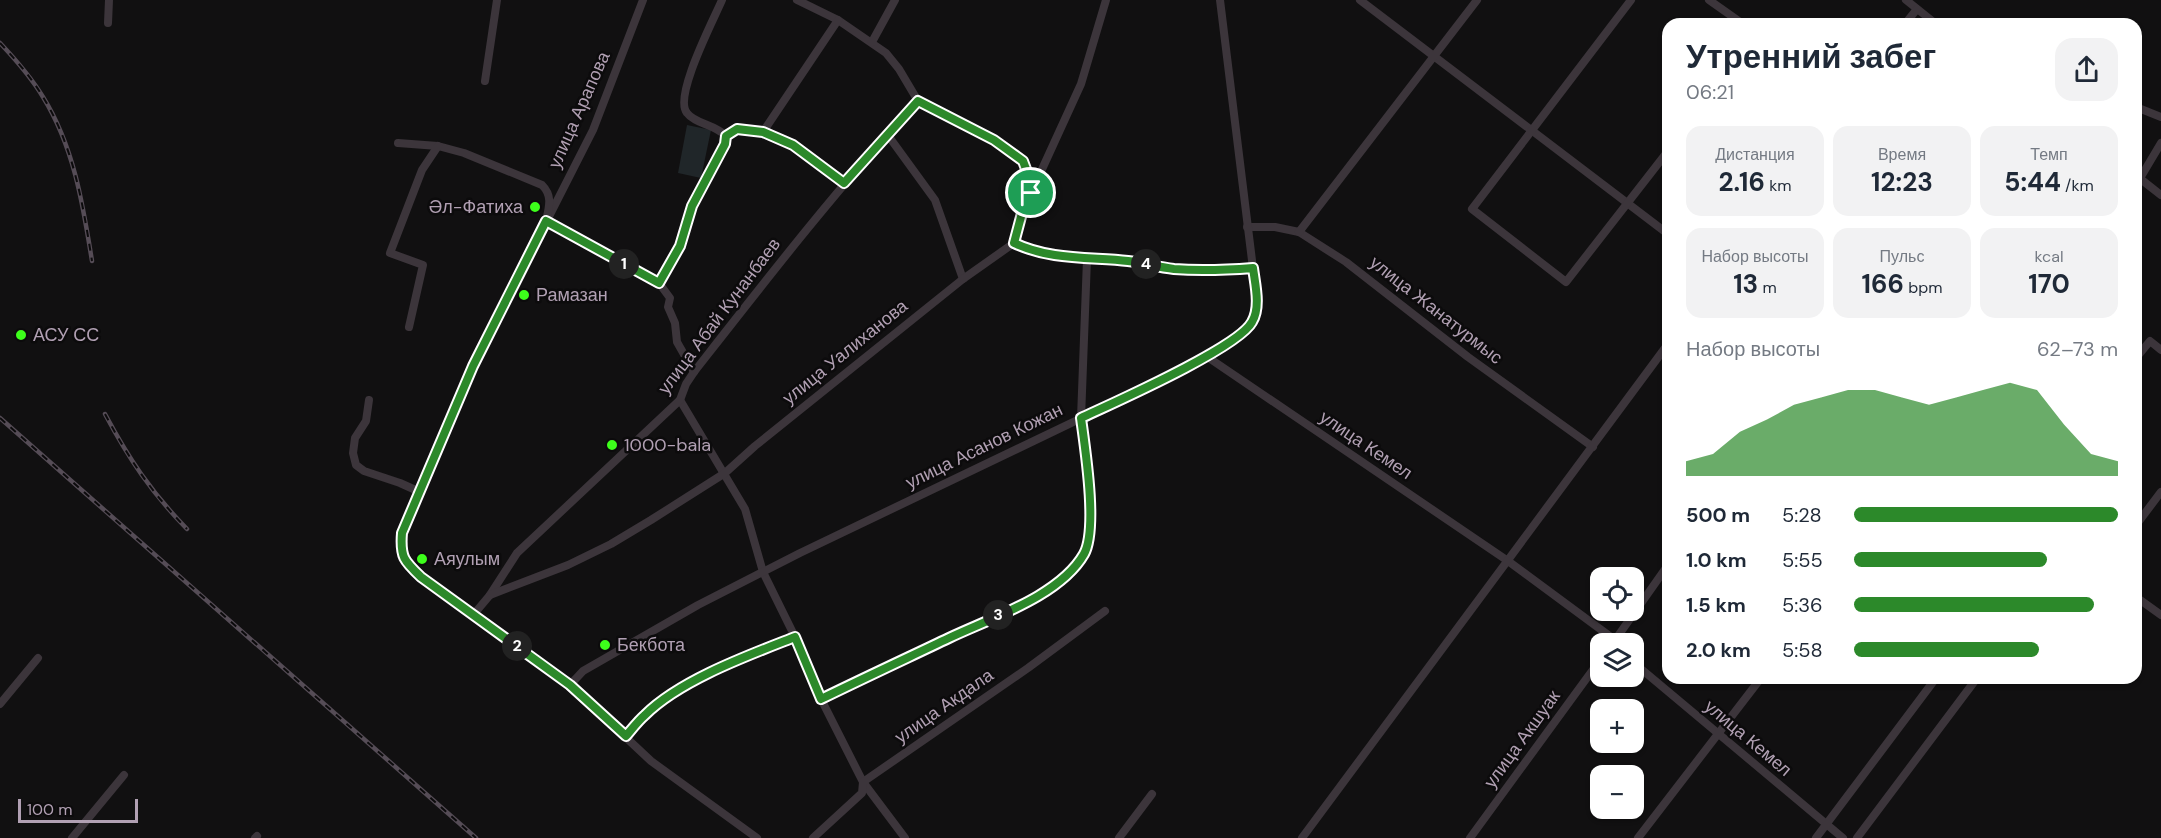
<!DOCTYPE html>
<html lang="ru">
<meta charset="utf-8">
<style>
:root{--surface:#fff;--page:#f2f2f3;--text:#1f2937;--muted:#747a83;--accent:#2c892a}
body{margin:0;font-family:"DM Sans",sans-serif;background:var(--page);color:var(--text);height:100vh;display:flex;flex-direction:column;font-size:22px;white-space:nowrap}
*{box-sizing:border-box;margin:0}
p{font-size:20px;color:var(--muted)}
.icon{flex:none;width:33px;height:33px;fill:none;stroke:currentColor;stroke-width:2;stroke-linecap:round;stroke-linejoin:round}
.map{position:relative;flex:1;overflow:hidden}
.details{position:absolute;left:1662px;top:18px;width:480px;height:666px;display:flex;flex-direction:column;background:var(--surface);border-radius:18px;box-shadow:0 2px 4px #0004}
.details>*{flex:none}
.buttons{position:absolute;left:1590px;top:567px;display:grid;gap:12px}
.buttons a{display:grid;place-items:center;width:54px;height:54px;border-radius:12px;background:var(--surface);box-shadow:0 2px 4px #0004;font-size:30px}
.scale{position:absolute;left:18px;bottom:15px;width:120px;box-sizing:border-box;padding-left:6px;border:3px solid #b1a0b3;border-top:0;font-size:16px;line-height:21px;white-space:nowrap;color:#b1a0b3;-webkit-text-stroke:4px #0c0b0c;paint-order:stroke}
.pin{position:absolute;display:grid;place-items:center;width:51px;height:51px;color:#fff;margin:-26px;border:3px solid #fff;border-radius:50%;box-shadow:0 2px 6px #0007}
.km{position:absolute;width:30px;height:30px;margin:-15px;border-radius:50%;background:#222;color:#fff;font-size:16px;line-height:30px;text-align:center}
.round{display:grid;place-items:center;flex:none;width:63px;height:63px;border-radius:18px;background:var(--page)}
.head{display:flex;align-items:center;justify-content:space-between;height:102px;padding:0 24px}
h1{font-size:33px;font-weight:700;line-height:45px}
.figures{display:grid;grid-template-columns:repeat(3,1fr);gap:9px;height:102px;padding:6px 24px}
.figures div{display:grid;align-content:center;border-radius:15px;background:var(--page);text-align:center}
.figures b{font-size:26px;font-weight:700}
.figures small{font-size:16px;font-weight:400}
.figures p{font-size:16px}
.chart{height:168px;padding:12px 24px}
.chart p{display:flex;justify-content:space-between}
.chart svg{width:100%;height:108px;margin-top:6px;fill:var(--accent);opacity:.7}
ul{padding:0 24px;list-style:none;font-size:20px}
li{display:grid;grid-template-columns:96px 72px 1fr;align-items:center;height:45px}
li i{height:15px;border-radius:8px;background:var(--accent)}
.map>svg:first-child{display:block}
</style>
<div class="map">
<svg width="2161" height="838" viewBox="0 0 2161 838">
<rect width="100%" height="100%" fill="#111011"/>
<path fill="#202629" d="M 687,125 L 711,130 L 701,178 L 678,173 Z"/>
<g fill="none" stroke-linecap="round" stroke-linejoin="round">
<g stroke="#3c353b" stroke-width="8">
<path d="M 643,0 L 593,130 L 473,366 L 403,533 C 400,557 404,561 421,577 L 570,685 L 651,761 L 757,838"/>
<path d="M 797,0 L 838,20 L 886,53 L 899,69 L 918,101 L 1009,149 L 1023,161 L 1029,177 L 1031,191"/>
<path d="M 1360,0 L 1668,234"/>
<path d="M 1631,0 L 1472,209 L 1566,282 L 1668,151"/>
<path d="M 1709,0 L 1743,24"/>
<path d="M 1906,0 L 1936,24"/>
<path d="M 108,23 L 109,0"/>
<path d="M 1905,24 L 1917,9"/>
<path d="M 872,42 L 895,0"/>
<path d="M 485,81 L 497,0"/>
<path d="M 2136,107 L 2161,117"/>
<path d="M 763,132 L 838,20"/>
<path d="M 887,134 L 935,200 L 963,279"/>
<path d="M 726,136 L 737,129 L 763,132 L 793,145 L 844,183"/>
<path d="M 398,143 L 438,146 L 464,153 L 542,185 C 553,196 549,207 546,221 L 659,283 L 670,298 L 668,307 L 675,323 L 677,342 L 694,372"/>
<path d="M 2138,177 L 2161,195"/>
<path d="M 2136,185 L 2161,143"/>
<path d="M 1247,227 L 1275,227 L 1299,232 L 1346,262 L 1468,357 L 1593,447"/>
<path d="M 1299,232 L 1477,0"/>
<path d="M 1014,243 C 1049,260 1089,257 1128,261 C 1143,263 1158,267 1174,269 C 1200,271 1226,270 1253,268"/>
<path d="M 659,283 L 680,245 L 692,206 L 725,144 L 726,136 C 715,124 695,124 687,113 C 673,97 714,19 722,0"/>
<path d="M 409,327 L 423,265 L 390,253 L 422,170 L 438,146"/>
<path d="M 1206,356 L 1508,561 L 1615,640 L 1617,644"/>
<path d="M 2136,358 L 2150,341 L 2161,350"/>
<path d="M 369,400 L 366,421 L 355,438 L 353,453 L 356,465 L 364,471 L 400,483 L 420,492"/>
<path d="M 680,400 L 745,509 L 763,572 L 795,637 L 821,699 L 863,782 L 905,838"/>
<path d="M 2136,525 L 2161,492"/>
<path d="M 490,595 L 517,553 L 680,400 L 686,384 L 694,372 C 766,280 838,187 918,101"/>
<path d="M 2136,597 L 2161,615"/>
<path d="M 474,614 L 490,595 L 568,565 L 611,544 L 651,520 L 725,473 L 755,446 L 963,279 L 1014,243 L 1022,213 L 1081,84 L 1106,0"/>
<path d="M 1613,643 L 1668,565"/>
<path d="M 1634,663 L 1843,838"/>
<path d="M 570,685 L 583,671 L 698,605 L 800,553 L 1140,390 L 1221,348 L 1242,333 L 1252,323 L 1256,312 L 1256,293 L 1220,0"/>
<path d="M 821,699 L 1034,598 L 1067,575 L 1085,553 L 1090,528 L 1085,448 L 1081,418 L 1087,259"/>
<path d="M 0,704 L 38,658"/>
<path d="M 626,736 C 632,729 638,721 645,715 C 681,679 748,656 795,637"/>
<path d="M 72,838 L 124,775"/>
<path d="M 255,838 L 257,836"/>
<path d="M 813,838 L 862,793 L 863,782 L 1028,668 L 1105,611"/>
<path d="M 1119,838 L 1152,794"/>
<path d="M 1302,838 L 1668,344"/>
<path d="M 1470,838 L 1600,660"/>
<path d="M 1638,838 L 1761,678"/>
<path d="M 1816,838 L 1936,678"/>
<path d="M 1857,838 L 1977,678"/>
</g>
<defs>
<g id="rail">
<path d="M 0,43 C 16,60 31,77 43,97 C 74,147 83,205 92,261"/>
<path d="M 105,414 C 129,459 151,492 187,529"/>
<path d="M 0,418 L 476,838"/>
</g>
</defs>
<use href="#rail" stroke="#554c56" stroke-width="4.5"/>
<use href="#rail" stroke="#0c0b0c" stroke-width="2" stroke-dasharray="7" stroke-linecap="butt"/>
</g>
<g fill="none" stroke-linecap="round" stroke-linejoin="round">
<defs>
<path id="route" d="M 918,101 L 994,140 L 1023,161 L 1029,177 L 1031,193 L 1022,213 L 1014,243 C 1049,260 1089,257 1128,261 C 1143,263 1158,267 1174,269 C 1200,271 1226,270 1253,268 C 1255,284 1261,307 1252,322 C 1238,348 1113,403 1081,418 C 1085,448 1098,529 1084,554 C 1060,596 991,618 949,638 C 907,658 864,678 821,699 L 795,637 C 749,655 680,680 645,715 C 638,721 632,729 626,736 L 570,685 L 421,577 C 404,561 400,557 402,533 L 473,366 L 546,221 L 659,283 L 680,246 L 692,206 L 725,144 L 726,136 L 737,129 L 763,132 L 793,145 L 844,183 Z"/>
</defs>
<use href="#route" stroke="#fff" stroke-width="12"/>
<use href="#route" stroke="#2c892a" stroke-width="8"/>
</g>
<g fill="#3dfe1b" stroke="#0c0b0c" stroke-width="2">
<circle cx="535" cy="207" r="6"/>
<circle cx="524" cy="295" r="6"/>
<circle cx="21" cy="335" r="6"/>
<circle cx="612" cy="445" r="6"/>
<circle cx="422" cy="559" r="6"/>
<circle cx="605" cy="645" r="6"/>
</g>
<g text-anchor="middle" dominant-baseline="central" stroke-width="5" stroke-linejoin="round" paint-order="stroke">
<g font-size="18" fill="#b1a0b3" stroke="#0c0b0c">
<text transform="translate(579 110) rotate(-66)">улица Арапова</text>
<text transform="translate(1436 310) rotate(38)">улица Жанатурмыс</text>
<text transform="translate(719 316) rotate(-53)">улица Абай Кунанбаев</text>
<text transform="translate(845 352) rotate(-39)">улица Уалиханова</text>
<text transform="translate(1366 445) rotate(34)">улица Кемел</text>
<text transform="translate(984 446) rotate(-26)">улица Асанов Кожан</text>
<text transform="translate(944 706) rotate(-35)">улица Акдала</text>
<text transform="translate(1748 738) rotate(40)">улица Кемел</text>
<text transform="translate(1522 739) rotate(-54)">улица Акшуак</text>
</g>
<g font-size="18" fill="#b1a0b3" stroke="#0c0b0c" text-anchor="start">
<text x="523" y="207" text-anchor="end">Әл-Фатиха</text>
<text x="536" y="295">Рамазан</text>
<text x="33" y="335">АСУ СС</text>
<text x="624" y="445">1000-bala</text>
<text x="434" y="559">Аяулым</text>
<text x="617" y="645">Бекбота</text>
</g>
</g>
</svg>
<div class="buttons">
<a><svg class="icon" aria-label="locate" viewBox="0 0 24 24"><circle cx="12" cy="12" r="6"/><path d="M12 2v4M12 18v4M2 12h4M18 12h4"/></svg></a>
<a><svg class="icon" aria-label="layers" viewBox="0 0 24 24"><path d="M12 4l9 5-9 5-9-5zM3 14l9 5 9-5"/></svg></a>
<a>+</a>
<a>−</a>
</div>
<div class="scale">100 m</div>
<div class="pin" style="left:1031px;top:193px;background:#1e9e55"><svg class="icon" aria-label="arrive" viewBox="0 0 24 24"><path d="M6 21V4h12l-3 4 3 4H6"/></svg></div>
<b class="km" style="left:624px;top:264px">1</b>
<b class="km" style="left:517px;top:646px">2</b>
<b class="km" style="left:998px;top:615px">3</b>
<b class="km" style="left:1146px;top:264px">4</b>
<section class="details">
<div class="head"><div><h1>Утренний забег</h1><p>06:21</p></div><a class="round"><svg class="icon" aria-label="share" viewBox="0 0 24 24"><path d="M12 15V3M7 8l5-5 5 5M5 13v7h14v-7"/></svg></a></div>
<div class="figures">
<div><p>Дистанция</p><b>2.16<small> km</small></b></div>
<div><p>Время</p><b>12:23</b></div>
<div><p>Темп</p><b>5:44<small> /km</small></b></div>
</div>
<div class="figures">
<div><p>Набор высоты</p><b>13<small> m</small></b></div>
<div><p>Пульс</p><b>166<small> bpm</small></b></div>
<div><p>kcal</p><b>170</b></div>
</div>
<div class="chart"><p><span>Набор высоты</span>62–73 m</p>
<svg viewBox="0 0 160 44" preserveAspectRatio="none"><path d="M0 44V38L10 35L20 26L30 21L40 15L50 12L60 9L70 9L80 12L90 15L100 12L110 9L120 6L130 9L140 23L150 35L160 38V44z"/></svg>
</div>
<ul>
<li><b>500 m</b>5:28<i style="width:100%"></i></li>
<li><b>1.0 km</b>5:55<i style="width:73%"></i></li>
<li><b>1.5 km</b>5:36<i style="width:91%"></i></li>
<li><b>2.0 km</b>5:58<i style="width:70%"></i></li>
</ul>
</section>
</div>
